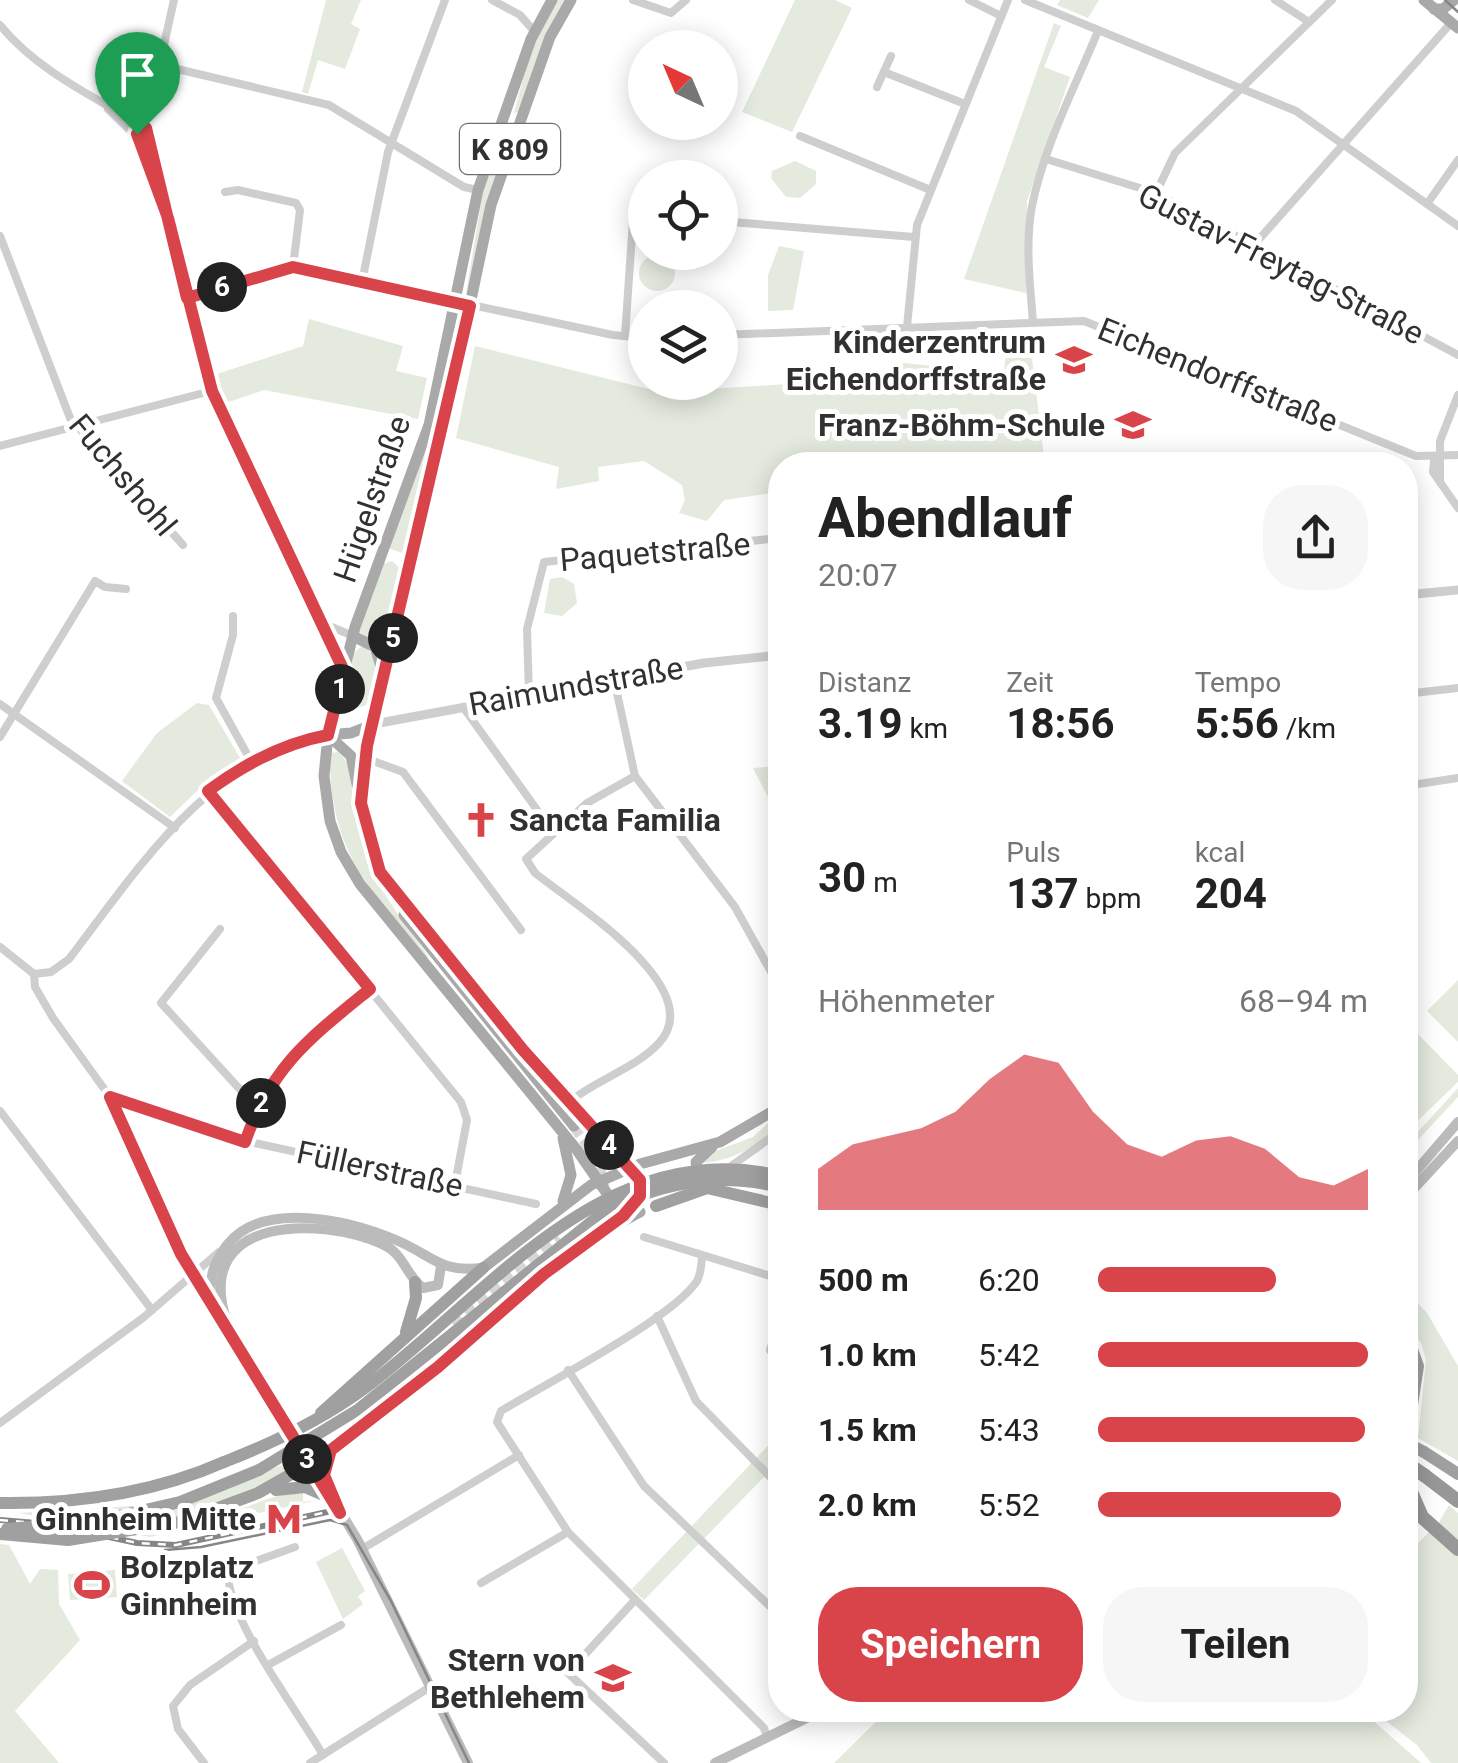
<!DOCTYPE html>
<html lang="de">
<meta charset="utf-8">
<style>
:root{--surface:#fff;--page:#f6f6f6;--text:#222;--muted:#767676;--accent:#d9434a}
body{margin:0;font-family:Roboto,sans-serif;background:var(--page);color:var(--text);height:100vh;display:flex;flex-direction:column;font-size:38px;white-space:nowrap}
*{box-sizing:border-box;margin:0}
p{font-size:32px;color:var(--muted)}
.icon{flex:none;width:55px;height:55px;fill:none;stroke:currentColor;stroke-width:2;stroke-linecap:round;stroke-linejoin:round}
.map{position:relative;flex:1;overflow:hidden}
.sheet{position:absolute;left:768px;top:452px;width:650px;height:1270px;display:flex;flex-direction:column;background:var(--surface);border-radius:40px;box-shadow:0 5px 25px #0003}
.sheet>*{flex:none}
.needle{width:65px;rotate:316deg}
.buttons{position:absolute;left:628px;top:30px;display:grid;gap:20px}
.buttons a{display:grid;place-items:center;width:110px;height:110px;border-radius:50%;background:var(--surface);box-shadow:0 5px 25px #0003;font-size:50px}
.pin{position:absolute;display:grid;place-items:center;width:85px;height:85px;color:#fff;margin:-102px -42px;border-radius:50% 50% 50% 0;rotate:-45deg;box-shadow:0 0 10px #0007}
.pin .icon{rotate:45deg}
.km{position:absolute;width:50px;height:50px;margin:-25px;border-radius:50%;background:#222;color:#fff;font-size:28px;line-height:50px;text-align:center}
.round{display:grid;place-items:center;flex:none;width:105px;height:105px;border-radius:40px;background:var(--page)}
.head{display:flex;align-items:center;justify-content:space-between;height:170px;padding:0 50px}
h1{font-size:55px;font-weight:700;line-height:75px}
.metrics{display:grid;grid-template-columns:repeat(3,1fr);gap:15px;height:170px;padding:10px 50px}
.metrics div{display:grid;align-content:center}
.metrics b{font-size:42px;font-weight:700}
.metrics small{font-size:28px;font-weight:400}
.metrics p{font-size:28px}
.chart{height:280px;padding:20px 50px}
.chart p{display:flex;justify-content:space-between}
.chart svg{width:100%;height:180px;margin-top:10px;fill:var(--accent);opacity:.7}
.action{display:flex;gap:20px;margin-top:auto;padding:20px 50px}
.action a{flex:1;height:115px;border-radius:40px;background:var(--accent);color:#fff;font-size:40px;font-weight:700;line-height:115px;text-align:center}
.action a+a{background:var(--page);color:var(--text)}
ul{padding:0 50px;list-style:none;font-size:32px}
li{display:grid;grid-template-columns:160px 120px 1fr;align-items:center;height:75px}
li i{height:25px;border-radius:12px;background:var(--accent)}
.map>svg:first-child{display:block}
</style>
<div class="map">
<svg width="1458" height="1763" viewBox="0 0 1458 1763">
<rect width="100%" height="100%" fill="#fff"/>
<g fill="#e4eade">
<path d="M 326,0 L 361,0 L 351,24 L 360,29 L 345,69 L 318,60 L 308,94 L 302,92 Z"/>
<path d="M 556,0 L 567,0 L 518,112 L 514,113 L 532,45 Z"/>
<path d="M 795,0 L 835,0 L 852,8 L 792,132 L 742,112 Z"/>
<path d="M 1060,0 L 1099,0 L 1088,18 L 1057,5 Z"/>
<path d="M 1054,23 L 1061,26 L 1044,67 L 1070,77 L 1027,201 L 1026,293 L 964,279 Z"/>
<circle cx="118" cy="94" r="13"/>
<path d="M 506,134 L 509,137 L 466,294 L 483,190 Z"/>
<path d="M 795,161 L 816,171 L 816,184 L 800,198 L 786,197 L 771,178 L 772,171 Z"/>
<path d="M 779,246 L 804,251 L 793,310 L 768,311 L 768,275 Z"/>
<circle cx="657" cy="273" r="18"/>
<path d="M 463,308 L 440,428 L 408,555 L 388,548 L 458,310 Z"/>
<path d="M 309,319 L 403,346 L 396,371 L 427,378 L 418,419 L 264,390 L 226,403 L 217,374 L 303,346 Z"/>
<path d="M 1029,334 L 1045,465 L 780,465 L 780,492 L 724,500 L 707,521 L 679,513 L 685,500 L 682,485 L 644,461 L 598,467 L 599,481 L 556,489 L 559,467 L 456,438 L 475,346 L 661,392 L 788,384 L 793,366 L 897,379 L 903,363 L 1004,373 L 1007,336 Z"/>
<path d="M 392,561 L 405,573 L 386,651 L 358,631 L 383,564 Z"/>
<path d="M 562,577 L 574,584 L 577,603 L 562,616 L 544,613 L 550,579 Z"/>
<path d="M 363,645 L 377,659 L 370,704 L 341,713 L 354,653 Z"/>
<path d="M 197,703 L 209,705 L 240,758 L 207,781 L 170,817 L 122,781 L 157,733 Z"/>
<path d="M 338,752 C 362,772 356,821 365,850 C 376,890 407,925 430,959 C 415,950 404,931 393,918 C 346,860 332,828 329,753 Z"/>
<path d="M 780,766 L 780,807 L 774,809 L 753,768 Z"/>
<path d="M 1458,980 L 1458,1042 L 1427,1011 Z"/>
<path d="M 1413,1029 L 1458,1075 L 1458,1082 L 1405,1133 L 1405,1036 Z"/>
<path d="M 1458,1088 L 1458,1097 L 1405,1154 L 1405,1146 Z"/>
<path d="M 780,1112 L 780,1126 C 754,1147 734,1161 700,1163 L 710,1153 L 753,1137 Z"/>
<path d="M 1405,1290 L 1427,1313 L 1458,1366 L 1458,1461 L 1418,1438 L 1426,1360 L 1421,1343 L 1405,1321 Z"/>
<path d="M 780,1433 L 780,1470 L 773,1476 L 769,1472 L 644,1600 L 632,1589 Z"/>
<path d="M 285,1464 L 297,1467 L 224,1503 L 169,1520 L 168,1532 C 216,1525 256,1498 303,1489 L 303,1502 L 318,1500 L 150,1537 L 19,1513 L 181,1503 Z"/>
<path d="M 1409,1497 L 1417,1513 L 1417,1538 L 1405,1546 Z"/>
<path d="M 1449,1505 L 1458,1513 L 1458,1539 L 1438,1524 Z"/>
<path d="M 1430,1531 L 1458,1551 L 1458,1763 L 1431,1763 L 1417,1745 L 1372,1710 L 1405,1710 L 1405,1556 Z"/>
<path d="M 0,1544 L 9,1545 L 30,1584 L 40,1569 L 58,1570 L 59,1604 L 80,1640 L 15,1711 L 59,1763 L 0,1763 Z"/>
<path d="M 342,1548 L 365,1591 L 358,1596 L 363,1604 L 343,1619 L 316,1562 Z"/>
<path d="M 115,1570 L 117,1597 L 70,1600 L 68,1574 Z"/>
<path d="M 888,1710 L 1361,1710 L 1421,1763 L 834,1763 Z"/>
</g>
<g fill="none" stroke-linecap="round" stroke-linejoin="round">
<path stroke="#d6d6d6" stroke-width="8" stroke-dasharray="8 4" stroke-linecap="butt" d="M 775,947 L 780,945"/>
<g stroke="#d6d6d6" stroke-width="11" stroke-dasharray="11 5.5" stroke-linecap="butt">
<path d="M 574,1126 L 597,1158 L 604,1187"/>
<path d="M 456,1327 L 472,1307 L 558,1236"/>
</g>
<g stroke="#cecece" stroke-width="8">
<path d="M 492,0 L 520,15 L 534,31"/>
<path d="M 633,0 L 671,13 L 686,0"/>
<path d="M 969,0 L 1001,16"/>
<path d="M 1025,0 L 1296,111 L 1458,226"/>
<path d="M 1275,0 L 1309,22"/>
<path d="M 0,25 C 38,72 97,98 146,128 L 152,162"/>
<path d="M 160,65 L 329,105 L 464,187 L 478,190"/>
<path d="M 884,72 L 965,104"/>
<path d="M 877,87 L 891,56"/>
<path d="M 108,109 L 143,143 L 168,217 L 211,391 L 343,670"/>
<path d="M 137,127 L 149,99"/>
<path d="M 145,129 L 174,0"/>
<path d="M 800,136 L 928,189"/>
<path d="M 1046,159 L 1156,193 L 1458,355"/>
<path d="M 225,192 L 238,190 L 296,203 L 300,210 L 293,267"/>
<path d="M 1156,193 L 1175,153 L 1332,0"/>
<path d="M 1427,204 L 1458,160"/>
<path d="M 720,221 L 914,237"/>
<path d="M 0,236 L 70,418 L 183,545"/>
<path d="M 1253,246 L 1451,23"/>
<path d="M 362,282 L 388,152 L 445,0"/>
<path d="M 187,298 L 293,267 L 613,335 L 645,338"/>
<path d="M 1033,322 C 1030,284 1025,244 1032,206 C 1044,146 1075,87 1098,31"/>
<path d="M 907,327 L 917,225 L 1008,0"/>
<path d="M 720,335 L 1084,321 L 1416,456 L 1458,455"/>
<path d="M 625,336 L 633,220 L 645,214"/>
<path d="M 0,446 L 211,391"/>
<path d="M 1440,454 L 1434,460 L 1433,472 L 1458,508"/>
<path d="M 1440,482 L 1440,441 L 1458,395"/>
<path d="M 233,616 L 233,635 L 216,698 L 252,763"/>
<path d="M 325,624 L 353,636"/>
<path d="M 614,679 L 635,776 L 735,907 L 780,988"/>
<path d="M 1405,694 L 1458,688"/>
<path d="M 529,695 L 527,629 L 544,562 L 780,538"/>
<path d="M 0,704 L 175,828"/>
<path d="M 463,707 L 553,832"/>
<path d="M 0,737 L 95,581 L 105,587 L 126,589"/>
<path d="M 365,758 L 403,772 L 521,930"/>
<path d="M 1405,786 L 1458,778"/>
<path d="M 208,791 L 461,1102 L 467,1120 L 455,1184"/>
<path d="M 220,929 L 161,1003 L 257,1108 L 245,1141"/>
<path d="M 0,947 L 34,974"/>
<path d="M 34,974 L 51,972 L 69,959 C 138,869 208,757 328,735"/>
<path d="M 34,974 L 35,987 L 53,1018 L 110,1097 L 175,1242 L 211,1302"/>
<path d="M 110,1097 L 245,1141 L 536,1204"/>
<path d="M 568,1103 C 595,1080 635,1069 659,1043 C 710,988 572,903 535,873 L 526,859 L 587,803 L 635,776"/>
<path d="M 257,1108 L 294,1050 L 370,989"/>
<path d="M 0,1111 L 152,1310"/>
<path d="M 727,1169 L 780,1131"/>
<path d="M 644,1237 L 780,1279"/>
<path d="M 702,1258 C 701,1266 701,1274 697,1281 C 672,1319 545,1384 501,1411 L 497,1422 L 568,1532 L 764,1728 L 767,1737"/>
<path d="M 657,1316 L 696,1401 L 780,1487"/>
<path d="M 780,1319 L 770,1350 L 780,1365"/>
<path d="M 568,1370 L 644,1486 L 780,1616"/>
<path d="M 0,1423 L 144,1317 L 219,1252"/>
<path d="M 295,1547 L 228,1571 C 226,1618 298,1711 323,1755"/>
<path d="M 362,1549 L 519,1455"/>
<path d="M 481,1583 L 568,1532"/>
<path d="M 634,1601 L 568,1673 L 664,1763"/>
<path d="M 268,1665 L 341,1625"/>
<path d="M 204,1763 L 178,1729 L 173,1706 L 190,1685 L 254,1641"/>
<path d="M 310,1763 L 430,1687"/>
</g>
<g stroke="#cecece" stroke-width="9">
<path d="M 1405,595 L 1458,590"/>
<path d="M 374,724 L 704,663 L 780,655"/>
</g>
<g stroke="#bbb" stroke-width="10">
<path d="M 1405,1184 L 1458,1122"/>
<path d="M 1405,1198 L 1458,1141"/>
<path d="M 225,1316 C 196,1215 321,1217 382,1244 C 404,1253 406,1276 423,1288 L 438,1285 L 441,1266"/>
<path d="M 325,1482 L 325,1463 L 331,1450"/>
<path d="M 468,1763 L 357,1539 L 212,1302 C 208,1280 213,1263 227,1245 C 263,1199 351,1221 396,1240 C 432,1255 439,1273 482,1268"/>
<path d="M 715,1763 L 823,1710"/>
</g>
<g stroke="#a9a9a9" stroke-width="11">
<path d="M 552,0 L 531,39 L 478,190 L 429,425 L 355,627 L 328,735 L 324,776 L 330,821 L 341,852 L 360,884 L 577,1150 L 615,1205 L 640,1212"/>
<path d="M 571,0 L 550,37 L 491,205 L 443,432 L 379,690 L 361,803 L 380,872 L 523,1050 L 638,1174 L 641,1191"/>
<path d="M 1424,0 L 1458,28"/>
<path d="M 1434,9 L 1443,9 L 1454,0"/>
<path d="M 353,636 L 375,647 L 382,670"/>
<path d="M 328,735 L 351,756 L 357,784"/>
<path d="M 328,735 L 351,733 L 374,724"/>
<path d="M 404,915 L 574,1126"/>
<path d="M 563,1138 L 571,1175 L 563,1201"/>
<path d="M 699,1181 L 696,1162 L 712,1147"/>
<path d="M 483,1268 L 591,1185 L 640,1164 L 720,1142 L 780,1107"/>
<path d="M 309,1464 L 417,1384 L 586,1242 L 638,1213"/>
</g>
<g stroke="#a0a0a0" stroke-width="12">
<path d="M 656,1206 L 707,1188 L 780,1205"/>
<path d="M 1405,1330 L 1418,1366 L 1405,1450"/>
<path d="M 406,1332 L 416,1298 L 415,1282"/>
<path d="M 321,1413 L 483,1268"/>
<path d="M 1424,1452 L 1458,1474"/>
<path d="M 1405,1462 L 1409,1487 L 1405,1498"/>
<path d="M 276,1490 L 305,1487 L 328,1497"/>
<path d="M 0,1503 C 77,1504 154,1493 224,1462"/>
<path d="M 93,1522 L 180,1502 L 259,1470"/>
<path d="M 180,1522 L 258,1493 L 309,1464"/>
</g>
<g stroke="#989898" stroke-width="14">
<path d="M 1424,1475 L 1458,1501"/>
<path d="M 1409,1487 L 1422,1517 L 1458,1549"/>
</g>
<g stroke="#868686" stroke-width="2.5">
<path d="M 1445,0 L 1458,12"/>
<path d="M 165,1550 L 201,1547 L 330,1520 L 347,1525 L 391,1601 L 469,1763"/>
</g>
<defs>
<path id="rail" d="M 0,1520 L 49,1524 L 137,1543 L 176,1545 L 327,1512"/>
</defs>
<use href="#rail" stroke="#868686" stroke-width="6"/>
<use href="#rail" stroke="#fff" stroke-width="2.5" stroke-dasharray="8" stroke-linecap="butt"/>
<g stroke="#a0a0a0" stroke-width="12">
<path d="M 1405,1442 L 1424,1452"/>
<path d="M 224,1462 C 273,1443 323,1419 365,1388 C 489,1295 606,1134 780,1176"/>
<path d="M 259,1470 L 359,1409 L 605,1211 C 662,1182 717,1172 780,1187"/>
<path d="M 7,1529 L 93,1522"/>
<path d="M 0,1534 L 68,1540 L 180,1522"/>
</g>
<path stroke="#989898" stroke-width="14" d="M 1405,1462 L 1424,1475"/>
</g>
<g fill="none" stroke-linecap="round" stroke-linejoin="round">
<defs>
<path id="route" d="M 137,134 L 168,218 L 212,391 L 344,671 L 328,735 C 285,743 243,765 208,791 L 370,989 C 311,1037 271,1066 245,1142 L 110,1097 L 181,1254 L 340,1513 L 324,1475 L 331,1450 L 438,1367 L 544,1274 L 623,1216 L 640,1196 L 640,1180 L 523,1050 L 380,872 L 361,803 L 367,746 L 470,306 L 293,267 L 187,298 L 146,128 L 137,134"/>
</defs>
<use href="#route" stroke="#fff" stroke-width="20"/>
<use href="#route" stroke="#d9434a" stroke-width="12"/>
</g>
<defs>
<symbol id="school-bare" viewBox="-9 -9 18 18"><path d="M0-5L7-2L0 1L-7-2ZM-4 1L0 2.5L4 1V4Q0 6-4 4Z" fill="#d9434a" stroke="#fff" stroke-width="2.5" paint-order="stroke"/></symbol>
<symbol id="church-bare" viewBox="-9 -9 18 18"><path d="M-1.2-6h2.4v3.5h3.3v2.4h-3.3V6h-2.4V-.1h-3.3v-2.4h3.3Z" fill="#d9434a" stroke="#fff" stroke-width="2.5" paint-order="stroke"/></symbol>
<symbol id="metro-bare" viewBox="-9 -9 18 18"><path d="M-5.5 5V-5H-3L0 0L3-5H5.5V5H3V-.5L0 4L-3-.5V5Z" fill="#d9434a" stroke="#fff" stroke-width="2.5" paint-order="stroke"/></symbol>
<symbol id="stadium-bare" viewBox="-9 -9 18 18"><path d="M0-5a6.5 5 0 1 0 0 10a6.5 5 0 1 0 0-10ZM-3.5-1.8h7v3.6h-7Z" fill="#d9434a" stroke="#fff" stroke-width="2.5" paint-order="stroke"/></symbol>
</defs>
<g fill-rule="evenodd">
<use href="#school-bare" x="1049" y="335" width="50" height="50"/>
<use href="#school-bare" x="1108" y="400" width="50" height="50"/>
<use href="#church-bare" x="456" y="795" width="50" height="50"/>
<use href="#metro-bare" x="259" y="1494" width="50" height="50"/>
<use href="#stadium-bare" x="67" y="1560" width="50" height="50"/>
<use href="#school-bare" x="588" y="1653" width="50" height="50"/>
</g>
<g text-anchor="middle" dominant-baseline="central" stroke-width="10" stroke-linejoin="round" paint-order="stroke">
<rect fill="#fff" stroke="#6f6f6f" stroke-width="2.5" x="460" y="124" width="100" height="50" rx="8"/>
<g font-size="30" font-weight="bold" fill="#313131">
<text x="510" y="149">K 809</text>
</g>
<g font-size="32" fill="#313131" stroke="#fff">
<text transform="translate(1281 264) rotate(27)">Gustav-Freytag-Straße</text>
<text transform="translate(1218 375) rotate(22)">Eichendorffstraße</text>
<text transform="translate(123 475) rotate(50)">Fuchshohl</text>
<text transform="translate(372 499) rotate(-71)">Hügelstraße</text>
<text transform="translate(655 552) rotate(-5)">Paquetstraße</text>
<text transform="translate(576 686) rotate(-10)">Raimundstraße</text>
<text transform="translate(380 1169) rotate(12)">Füllerstraße</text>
</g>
<g font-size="32" font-weight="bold" fill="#313131" stroke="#fff" text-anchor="end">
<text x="1046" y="342">Kinderzentrum<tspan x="1046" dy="37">Eichendorffstraße</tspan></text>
<text x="1105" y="425">Franz-Böhm-Schule</text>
<text x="509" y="820" text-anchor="start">Sancta Familia</text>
<text x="256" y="1519">Ginnheim Mitte</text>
<text x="120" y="1567" text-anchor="start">Bolzplatz<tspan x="120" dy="37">Ginnheim</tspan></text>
<text x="585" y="1660">Stern von<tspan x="585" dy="37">Bethlehem</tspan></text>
</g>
</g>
</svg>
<div class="buttons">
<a><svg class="needle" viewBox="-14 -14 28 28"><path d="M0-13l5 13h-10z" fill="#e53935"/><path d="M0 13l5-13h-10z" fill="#767676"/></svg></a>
<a><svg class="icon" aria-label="locate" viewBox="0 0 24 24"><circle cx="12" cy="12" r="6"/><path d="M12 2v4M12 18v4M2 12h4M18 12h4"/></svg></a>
<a><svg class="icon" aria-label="layers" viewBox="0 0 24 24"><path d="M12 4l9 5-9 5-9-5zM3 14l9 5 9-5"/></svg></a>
</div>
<div class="pin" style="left:137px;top:134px;background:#1e9e55"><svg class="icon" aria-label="arrive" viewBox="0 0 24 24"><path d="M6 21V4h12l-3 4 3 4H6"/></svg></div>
<b class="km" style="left:340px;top:689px">1</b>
<b class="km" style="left:261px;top:1103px">2</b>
<b class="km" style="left:307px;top:1459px">3</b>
<b class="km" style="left:609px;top:1145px">4</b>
<b class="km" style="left:393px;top:638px">5</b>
<b class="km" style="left:222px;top:287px">6</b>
<section class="sheet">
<div class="head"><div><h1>Abendlauf</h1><p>20:07</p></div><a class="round"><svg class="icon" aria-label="share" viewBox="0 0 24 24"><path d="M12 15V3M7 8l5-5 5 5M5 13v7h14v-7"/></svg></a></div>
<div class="metrics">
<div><p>Distanz</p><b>3.19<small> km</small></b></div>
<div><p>Zeit</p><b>18:56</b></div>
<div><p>Tempo</p><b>5:56<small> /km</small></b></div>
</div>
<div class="metrics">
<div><b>30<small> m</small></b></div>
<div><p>Puls</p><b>137<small> bpm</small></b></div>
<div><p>kcal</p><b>204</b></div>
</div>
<div class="chart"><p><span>Höhenmeter</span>68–94 m</p>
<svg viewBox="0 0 160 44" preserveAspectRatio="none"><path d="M0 44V34L10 28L20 26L30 24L40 20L50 12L60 6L70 8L80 20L90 28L100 31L110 27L120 26L130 29L140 36L150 38L160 34V44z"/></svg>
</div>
<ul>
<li><b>500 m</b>6:20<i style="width:66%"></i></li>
<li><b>1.0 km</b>5:42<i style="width:100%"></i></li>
<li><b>1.5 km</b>5:43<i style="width:99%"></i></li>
<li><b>2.0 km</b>5:52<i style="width:90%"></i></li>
</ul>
<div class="action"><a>Speichern</a><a>Teilen</a></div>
</section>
</div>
